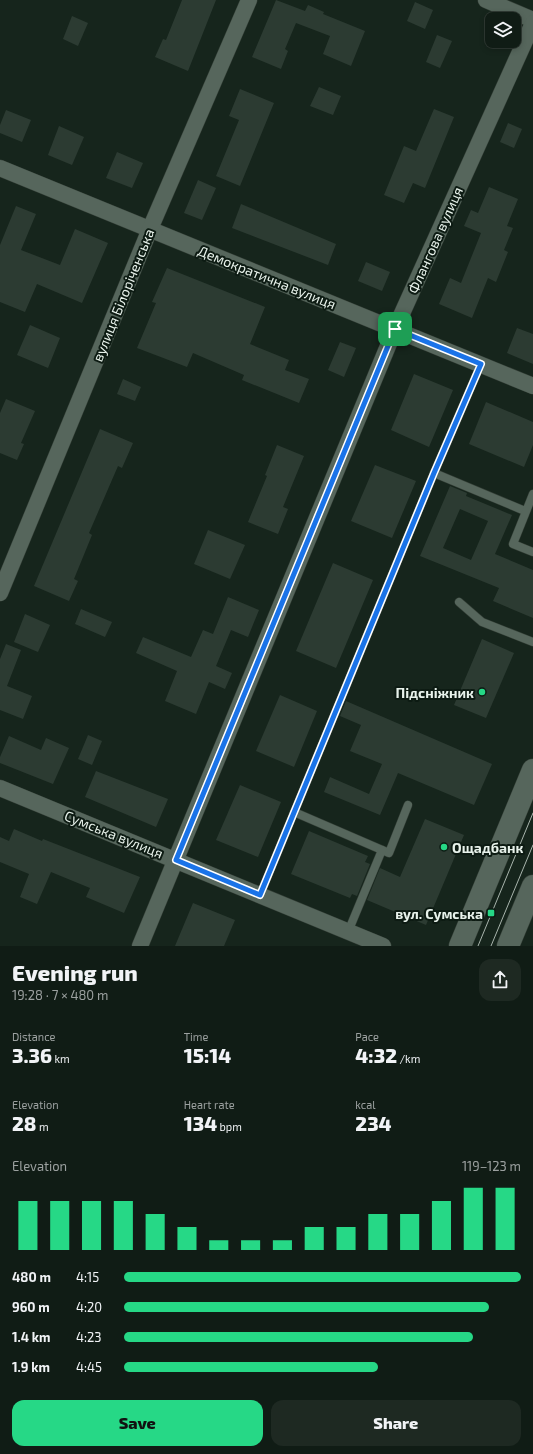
<!DOCTYPE html>
<meta charset="utf-8">
<style>
:root{--surface:#101c15;--page:#1e2922;--text:#f1f3f6;--muted:#9ca1a0;--line:#303a34;--accent:#26d886}
body{margin:0;font-family:"Exo 2",sans-serif;background:var(--page);color:var(--text);height:100vh;display:flex;flex-direction:column;font-size:15px;white-space:nowrap}
*{box-sizing:border-box;margin:0}
p{font-size:13px;color:var(--muted)}
.icon{flex:none;width:22px;height:22px;fill:none;stroke:currentColor;stroke-width:2;stroke-linecap:round;stroke-linejoin:round}
.map{position:relative;height:946px;overflow:hidden}
.sheet{display:flex;flex-direction:column;background:var(--surface);flex:1}
.sheet>*{flex:none}
.fabs{position:absolute;left:485px;top:12px;display:grid;gap:8px}
.fabs a{display:grid;place-items:center;width:36px;height:36px;border-radius:8px;background:var(--surface);box-shadow:0 2px 6px #0003,0 0 0 1px var(--line);font-size:20px}
.pin{position:absolute;display:grid;place-items:center;width:34px;height:34px;color:#fff;margin:-17px;border-radius:8px;box-shadow:0 2px 6px #0006}
.round{display:grid;place-items:center;flex:none;width:42px;height:42px;border-radius:12px;background:var(--page)}
.headline{display:flex;align-items:center;justify-content:space-between;height:68px;padding:0 12px}
h1{font-size:22px;font-weight:800;line-height:30px}
.stats{display:grid;grid-template-columns:repeat(3,1fr);gap:6px;height:68px;padding:4px 12px}
.stats div{display:grid;align-content:center}
.stats b{font-size:20px;font-weight:800}
.stats small{font-size:11px;font-weight:400}
.stats p{font-size:11px}
.chart{height:112px;padding:8px 12px}
.chart p{display:flex;justify-content:space-between}
.chart svg{width:100%;height:72px;margin-top:4px;stroke:var(--accent);stroke-width:6}
.action{display:flex;gap:8px;margin-top:auto;padding:8px 12px}
.action a{flex:1;height:46px;border-radius:12px;background:var(--accent);color:#111;font-size:16px;font-weight:800;line-height:46px;text-align:center}
.action a+a{background:var(--page);color:var(--text)}
ul{padding:0 12px;list-style:none;font-size:13px}
li{display:grid;grid-template-columns:64px 48px 1fr;align-items:center;height:30px}
li i{height:10px;border-radius:5px;background:var(--accent)}
.map>svg:first-child{display:block}
</style>
<div class="map">
<svg width="533" height="946" viewBox="0 0 533 946">
<rect width="100%" height="100%" fill="#16251c"/>
<g fill="#2c3b32" fill-rule="evenodd">
<path d="M 182,0 L 216,0 L 188,71 L 155,57 L 163,39 L 166,40 Z"/>
<path d="M 276,0 L 305,11 L 308,5 L 324,12 L 323,14 L 365,31 L 351,66 L 323,54 L 330,36 L 296,23 L 285,49 L 288,51 L 281,69 L 252,57 Z"/>
<path d="M 415,2 L 433,10 L 425,29 L 407,21 Z"/>
<path d="M 72,16 L 88,23 L 78,46 L 63,39 Z"/>
<path d="M 437,35 L 452,41 L 440,68 L 426,62 Z"/>
<path d="M 319,87 L 341,96 L 333,115 L 310,106 Z"/>
<path d="M 240,89 L 274,103 L 240,186 L 216,176 L 239,120 L 229,116 Z"/>
<path d="M 434,109 L 454,117 L 425,188 L 413,183 L 404,203 L 384,195 L 404,146 L 416,151 Z"/>
<path d="M 6,110 L 31,120 L 22,142 L 0,133 L 0,125 Z"/>
<path d="M 508,123 L 522,129 L 514,148 L 500,142 Z"/>
<path d="M 59,126 L 84,137 L 72,165 L 48,155 Z"/>
<path d="M 117,152 L 143,163 L 132,188 L 106,178 Z"/>
<path d="M 198,180 L 216,188 L 202,220 L 184,213 Z"/>
<path d="M 489,187 L 518,199 L 507,226 L 513,228 L 504,250 L 508,252 L 496,282 L 488,278 L 472,318 L 439,304 L 450,278 L 461,283 L 481,233 L 464,226 L 471,210 L 478,213 Z"/>
<path d="M 241,204 L 336,244 L 328,265 L 232,228 Z"/>
<path d="M 16,206 L 36,214 L 21,250 L 60,265 L 75,229 L 108,243 L 82,303 L 37,284 L 25,312 L 0,302 L 0,245 Z"/>
<path d="M 366,262 L 390,272 L 382,291 L 358,281 Z"/>
<path d="M 167,268 L 265,307 L 250,344 L 289,360 L 285,370 L 309,379 L 299,403 L 242,380 L 244,375 L 193,353 L 187,367 L 137,348 L 156,303 L 152,302 Z"/>
<path d="M 30,325 L 60,338 L 48,368 L 17,355 Z"/>
<path d="M 517,328 L 533,334 L 533,364 L 507,353 Z"/>
<path d="M 340,342 L 356,348 L 344,377 L 328,370 Z"/>
<path d="M 414,374 L 453,390 L 429,447 L 391,430 Z"/>
<path d="M 123,379 L 141,387 L 135,401 L 117,394 Z"/>
<path d="M 6,399 L 35,411 L 21,443 L 24,444 L 17,460 L 0,453 L 0,413 Z"/>
<path d="M 486,402 L 533,422 L 533,445 L 524,467 L 469,444 Z"/>
<path d="M 100,429 L 133,443 L 122,468 L 118,466 L 89,533 L 92,535 L 74,579 L 78,581 L 69,601 L 34,586 Z"/>
<path d="M 277,445 L 304,456 L 283,507 L 288,509 L 278,534 L 248,522 L 267,476 L 265,475 Z"/>
<path d="M 375,465 L 416,481 L 392,538 L 351,521 Z"/>
<path d="M 450,486 L 467,493 L 466,496 L 512,515 L 495,554 L 533,570 L 533,618 L 493,601 L 499,588 L 420,556 ZM 460,509 L 488,521 L 471,560 L 443,548 Z"/>
<path d="M 208,530 L 245,545 L 230,579 L 194,564 Z"/>
<path d="M 333,563 L 373,580 L 336,668 L 296,651 Z"/>
<path d="M 228,597 L 259,610 L 248,637 L 231,630 L 216,666 L 232,673 L 225,689 L 209,682 L 196,714 L 165,701 L 177,671 L 136,653 L 143,637 L 191,657 L 203,630 L 213,634 Z"/>
<path d="M 81,609 L 112,622 L 105,637 L 75,624 Z"/>
<path d="M 25,614 L 50,625 L 38,652 L 14,642 Z"/>
<path d="M 482,639 L 514,653 L 486,718 L 454,705 Z"/>
<path d="M 6,644 L 21,650 L 7,686 L 32,696 L 23,719 L 0,710 L 0,659 Z"/>
<path d="M 280,695 L 317,711 L 294,767 L 256,751 Z"/>
<path d="M 346,701 L 492,764 L 474,805 L 398,773 L 380,815 L 324,792 L 330,777 L 369,794 L 382,764 L 350,751 L 361,725 L 340,716 Z"/>
<path d="M 88,735 L 102,741 L 92,765 L 78,759 Z"/>
<path d="M 9,736 L 41,750 L 46,738 L 69,748 L 53,784 L 0,763 L 0,757 Z"/>
<path d="M 96,771 L 168,799 L 156,827 L 85,797 Z"/>
<path d="M 240,785 L 281,802 L 258,857 L 216,840 Z"/>
<path d="M 425,819 L 464,835 L 426,925 L 367,900 L 380,868 L 400,877 Z"/>
<path d="M 14,829 L 42,841 L 43,839 L 140,877 L 124,913 L 86,897 L 90,888 L 51,872 L 37,904 L 20,897 L 29,874 L 0,862 L 0,837 L 9,841 Z"/>
<path d="M 309,831 L 368,856 L 365,862 L 370,864 L 357,896 L 352,894 L 350,898 L 291,874 Z"/>
<path d="M 193,903 L 235,920 L 224,946 L 175,946 Z"/>
</g>
<g fill="none" stroke-linecap="round" stroke-linejoin="round">
<defs>
<g id="service">
<path d="M 434,473 L 525,511"/>
<path d="M 533,494 L 513,544 L 533,552"/>
<path d="M 459,602 L 482,622 L 533,642"/>
<path d="M 294,812 L 389,853 L 408,805"/>
<path d="M 260,895 L 434,473 L 481,364"/>
<path d="M 348,932 L 382,850"/>
</g>
<g id="minor">
<path d="M 486,0 L 533,20"/>
<path d="M 0,168 L 533,386"/>
<path d="M 0,593 L 150,229 L 249,0"/>
<path d="M 0,788 L 383,946"/>
<path d="M 140,946 L 395,329 L 533,23"/>
</g>
<g id="secondary">
<path d="M 460,946 L 533,770"/>
<path d="M 508,946 L 533,886"/>
</g>
</defs>
<use href="#service" stroke="#354038" stroke-width="9"/>
<use href="#minor" stroke="#354038" stroke-width="17"/>
<use href="#secondary" stroke="#354038" stroke-width="23"/>
<use href="#service" stroke="#56665c" stroke-width="8"/>
<use href="#minor" stroke="#56665c" stroke-width="16"/>
<use href="#secondary" stroke="#56665c" stroke-width="22"/>
<g stroke="#a9b5ad" stroke-width="1">
<path d="M 478,946 L 533,813"/>
<path d="M 491,946 L 533,845"/>
</g>
</g>
<g fill="none" stroke-linecap="round" stroke-linejoin="round">
<defs>
<path id="route" d="M 395,329 L 481,364 L 434,473 L 260,895 L 176,860 Z"/>
</defs>
<use href="#route" stroke="#fff" stroke-width="8"/>
<use href="#route" stroke="#1a73e8" stroke-width="5"/>
</g>
<g fill="#26d886" stroke="#0d1b13" stroke-width="1.5">
<circle cx="482" cy="692" r="4"/>
<circle cx="444" cy="847" r="4"/>
<rect x="487" y="909" width="8" height="8" rx="2"/>
</g>
<g text-anchor="middle" dominant-baseline="central" stroke-width="4" stroke-linejoin="round" paint-order="stroke">
<g font-size="14" fill="#e8f2eb" stroke="#0d1b13">
<text transform="translate(435 240) rotate(-66)">Флангова вулиця</text>
<text transform="translate(267 277) rotate(22)">Демократична вулиця</text>
<text transform="translate(123 295) rotate(-68)">вулиця Білоріченська</text>
<text transform="translate(114 834) rotate(22)">Сумська вулиця</text>
</g>
<g font-size="14" font-weight="bold" fill="#e8f2eb" stroke="#0d1b13" text-anchor="end">
<text x="474" y="692">Підсніжник</text>
<text x="452" y="847" text-anchor="start">Ощадбанк</text>
<text x="483" y="913">вул. Сумська</text>
</g>
</g>
</svg>
<div class="fabs">
<a><svg class="icon" aria-label="layers" viewBox="0 0 24 24"><path d="M12 4l9 5-9 5-9-5zM3 14l9 5 9-5"/></svg></a>
</div>
<div class="pin" style="left:395px;top:329px;background:#1e9e55"><svg class="icon" aria-label="arrive" viewBox="0 0 24 24"><path d="M6 21V4h12l-3 4 3 4H6"/></svg></div>
</div>
<section class="sheet">
<div class="headline"><div><h1>Evening run</h1><p>19:28 · 7 × 480 m</p></div><a class="round"><svg class="icon" aria-label="share" viewBox="0 0 24 24"><path d="M12 15V3M7 8l5-5 5 5M5 13v7h14v-7"/></svg></a></div>
<div class="stats">
<div><p>Distance</p><b>3.36<small> km</small></b></div>
<div><p>Time</p><b>15:14</b></div>
<div><p>Pace</p><b>4:32<small> /km</small></b></div>
</div>
<div class="stats">
<div><p>Elevation</p><b>28<small> m</small></b></div>
<div><p>Heart rate</p><b>134<small> bpm</small></b></div>
<div><p>kcal</p><b>234</b></div>
</div>
<div class="chart"><p><span>Elevation</span>119–123 m</p>
<svg viewBox="0 0 160 44" preserveAspectRatio="none"><path d="M5 44V14M15 44V14M25 44V14M35 44V14M45 44V22M55 44V30M65 44V38M75 44V38M85 44V38M95 44V30M105 44V30M115 44V22M125 44V22M135 44V14M145 44V6M155 44V6"/></svg>
</div>
<ul>
<li><b>480 m</b>4:15<i style="width:100%"></i></li>
<li><b>960 m</b>4:20<i style="width:92%"></i></li>
<li><b>1.4 km</b>4:23<i style="width:88%"></i></li>
<li><b>1.9 km</b>4:45<i style="width:64%"></i></li>
</ul>
<div class="action"><a>Save</a><a>Share</a></div>
</section>
